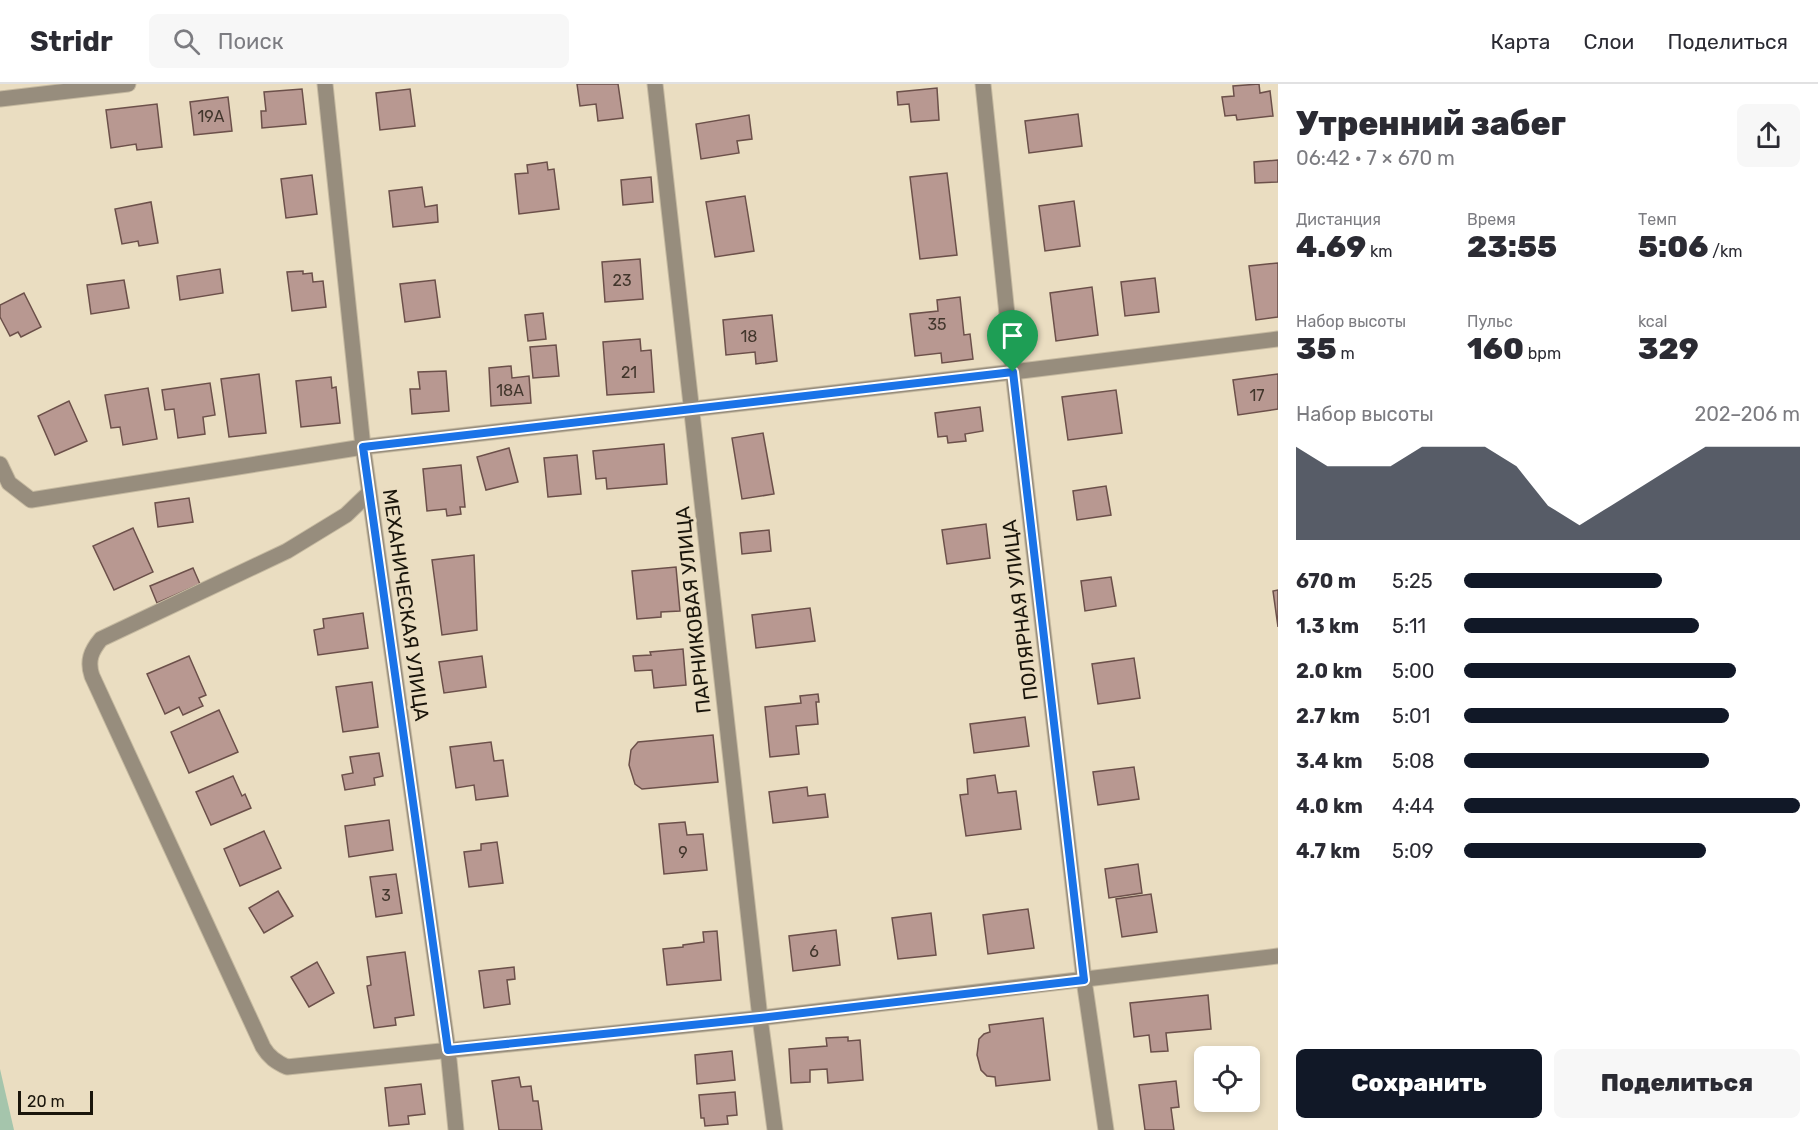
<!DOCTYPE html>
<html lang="ru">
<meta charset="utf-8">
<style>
:root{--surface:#fff;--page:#f7f7f7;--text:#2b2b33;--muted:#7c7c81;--line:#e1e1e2;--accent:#111827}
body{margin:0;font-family:Rubik,sans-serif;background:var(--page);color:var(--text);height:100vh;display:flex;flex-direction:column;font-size:22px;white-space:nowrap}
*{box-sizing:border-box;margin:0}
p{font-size:20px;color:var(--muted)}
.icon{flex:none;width:33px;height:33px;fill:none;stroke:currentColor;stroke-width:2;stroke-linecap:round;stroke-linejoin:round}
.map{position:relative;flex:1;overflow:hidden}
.drawer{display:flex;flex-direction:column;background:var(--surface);width:540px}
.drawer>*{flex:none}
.buttons{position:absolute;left:1194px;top:962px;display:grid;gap:12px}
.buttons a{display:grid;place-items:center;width:66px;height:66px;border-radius:9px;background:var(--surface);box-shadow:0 3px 9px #0003;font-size:30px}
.scale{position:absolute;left:18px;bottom:15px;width:75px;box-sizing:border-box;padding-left:6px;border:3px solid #1a150b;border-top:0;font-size:16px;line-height:21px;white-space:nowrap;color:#1a150b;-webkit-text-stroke:4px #eaddc1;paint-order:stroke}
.pin{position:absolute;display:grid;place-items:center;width:51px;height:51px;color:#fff;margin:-62px -26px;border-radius:50% 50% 50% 0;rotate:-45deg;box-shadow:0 0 6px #0007}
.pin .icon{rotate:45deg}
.round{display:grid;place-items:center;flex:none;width:63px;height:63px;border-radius:9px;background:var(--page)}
.overview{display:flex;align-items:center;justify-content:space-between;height:102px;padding:0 18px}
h1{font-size:33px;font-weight:800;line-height:45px}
.stats{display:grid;grid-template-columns:repeat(3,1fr);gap:9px;height:102px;padding:6px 18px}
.stats div{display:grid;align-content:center}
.stats b{font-size:30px;font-weight:800}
.stats small{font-size:16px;font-weight:400}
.stats p{font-size:16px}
.chart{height:168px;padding:12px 18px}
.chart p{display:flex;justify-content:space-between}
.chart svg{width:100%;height:108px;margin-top:6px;fill:var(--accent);opacity:.7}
.button{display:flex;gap:12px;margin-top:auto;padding:12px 18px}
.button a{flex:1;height:69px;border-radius:9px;background:var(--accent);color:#fff;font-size:24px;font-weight:800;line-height:69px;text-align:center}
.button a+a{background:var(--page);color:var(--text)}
ul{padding:0 18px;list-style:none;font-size:20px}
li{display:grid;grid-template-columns:96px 72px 1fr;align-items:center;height:45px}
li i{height:15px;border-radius:8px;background:var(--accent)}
header{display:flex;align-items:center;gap:36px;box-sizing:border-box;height:84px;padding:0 30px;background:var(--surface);border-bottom:2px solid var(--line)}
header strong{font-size:28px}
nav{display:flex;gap:33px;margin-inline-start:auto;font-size:21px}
.search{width:420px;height:54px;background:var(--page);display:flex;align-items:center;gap:15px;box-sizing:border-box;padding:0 21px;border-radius:9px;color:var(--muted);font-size:22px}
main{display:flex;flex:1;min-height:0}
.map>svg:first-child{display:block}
</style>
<header>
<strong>Stridr</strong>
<div class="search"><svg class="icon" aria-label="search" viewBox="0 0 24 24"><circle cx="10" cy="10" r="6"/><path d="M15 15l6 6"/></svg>Поиск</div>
<nav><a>Карта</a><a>Слои</a><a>Поделиться</a></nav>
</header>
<main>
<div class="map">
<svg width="1278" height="1046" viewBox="0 0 1278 1046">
<rect width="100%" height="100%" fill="#eaddc1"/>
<path fill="#a5c5ac" d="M 0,985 L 14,1046 L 0,1046 Z"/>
<g fill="#b89891" stroke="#6c504a" stroke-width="1.5">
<path d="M 577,0 L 618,0 L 623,34 L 598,37 L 596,20 L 580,22 Z"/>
<path d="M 1259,0 L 1260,9 L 1270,7 L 1273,32 L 1237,36 L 1236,31 L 1225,32 L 1222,13 L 1234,12 L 1233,2 Z"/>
<path d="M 937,4 L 939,36 L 911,38 L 909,20 L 898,21 L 897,8 Z"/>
<path d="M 302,5 L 306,40 L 262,44 L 261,27 L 266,27 L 264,8 Z"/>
<path d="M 410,5 L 415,42 L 380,46 L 376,9 Z"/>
<path d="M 228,13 L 232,47 L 194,51 L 190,18 Z"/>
<path d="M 157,20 L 162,63 L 137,66 L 136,60 L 111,64 L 106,26 Z"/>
<path d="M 1078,30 L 1082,62 L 1029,69 L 1025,37 Z"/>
<path d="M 749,31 L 752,55 L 737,57 L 739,69 L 701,75 L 696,40 Z"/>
<path d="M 1278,76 L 1278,98 L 1255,99 L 1254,78 Z"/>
<path d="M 547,78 L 548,86 L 554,85 L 559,125 L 519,130 L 515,90 L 528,89 L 527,81 Z"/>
<path d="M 947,89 L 957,171 L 920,175 L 910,93 Z"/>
<path d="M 312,91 L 317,130 L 286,134 L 281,95 Z"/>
<path d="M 651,93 L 653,118 L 623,121 L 621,96 Z"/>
<path d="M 422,103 L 425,123 L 437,121 L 438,138 L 393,143 L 389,107 Z"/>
<path d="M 745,112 L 754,167 L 715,173 L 706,118 Z"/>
<path d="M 1074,117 L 1080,162 L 1045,167 L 1039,122 Z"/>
<path d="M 151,118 L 158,159 L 139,162 L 138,157 L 122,160 L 115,125 Z"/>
<path d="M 640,175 L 643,215 L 605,218 L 602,178 Z"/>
<path d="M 1278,179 L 1278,233 L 1256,236 L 1249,182 Z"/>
<path d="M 220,185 L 223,209 L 180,216 L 177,192 Z"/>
<path d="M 303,187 L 303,190 L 312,189 L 313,198 L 323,197 L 326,223 L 292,227 L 287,188 Z"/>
<path d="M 1155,194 L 1159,228 L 1125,232 L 1121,198 Z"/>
<path d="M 124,196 L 129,224 L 91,230 L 87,201 Z"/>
<path d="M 435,196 L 440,233 L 405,238 L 400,200 Z"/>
<path d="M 1092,203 L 1098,251 L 1056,257 L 1050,209 Z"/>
<path d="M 24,209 L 41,243 L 21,253 L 18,248 L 10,252 L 0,233 L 0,221 Z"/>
<path d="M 960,213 L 964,251 L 970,250 L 973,275 L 942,279 L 941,269 L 915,272 L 910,230 L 938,227 L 937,216 Z"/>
<path d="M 543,229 L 546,255 L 528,257 L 525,231 Z"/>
<path d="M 772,231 L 777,277 L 756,280 L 755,268 L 726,271 L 723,236 Z"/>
<path d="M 640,255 L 641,267 L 651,266 L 654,308 L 607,311 L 603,258 Z"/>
<path d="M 556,261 L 559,292 L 533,294 L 530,263 Z"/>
<path d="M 511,282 L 512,294 L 529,292 L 531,319 L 491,322 L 489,284 Z"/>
<path d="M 446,287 L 449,327 L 412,330 L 410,305 L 420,305 L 418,288 Z"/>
<path d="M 259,290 L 266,349 L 229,353 L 221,295 Z"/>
<path d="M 1278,290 L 1278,325 L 1238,331 L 1233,296 Z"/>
<path d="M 331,293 L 332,304 L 336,303 L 340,339 L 301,343 L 296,297 Z"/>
<path d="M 210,299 L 215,331 L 203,333 L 205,350 L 178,354 L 174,325 L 165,326 L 162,306 Z"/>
<path d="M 148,304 L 157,355 L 123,361 L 120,343 L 111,344 L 105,311 Z"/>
<path d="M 1116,306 L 1122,349 L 1068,356 L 1062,313 Z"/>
<path d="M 69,317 L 87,357 L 55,371 L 38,332 Z"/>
<path d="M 980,323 L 983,347 L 965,350 L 966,357 L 948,359 L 947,352 L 938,353 L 935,329 Z"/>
<path d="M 763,349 L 774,410 L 742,415 L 732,354 Z"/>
<path d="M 664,360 L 667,400 L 607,405 L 606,394 L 596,395 L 593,367 Z"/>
<path d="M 509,364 L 518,398 L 486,406 L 477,373 Z"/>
<path d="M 577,371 L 581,410 L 548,413 L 544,374 Z"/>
<path d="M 461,381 L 465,423 L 460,423 L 461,430 L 447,432 L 446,425 L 427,427 L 423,385 Z"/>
<path d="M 1106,402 L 1111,431 L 1077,436 L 1073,407 Z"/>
<path d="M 189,414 L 193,438 L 158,443 L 155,419 Z"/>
<path d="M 986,440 L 990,474 L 947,480 L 942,446 Z"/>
<path d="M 133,444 L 153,488 L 114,506 L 93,462 Z"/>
<path d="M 769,446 L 771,467 L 742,470 L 740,449 Z"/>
<path d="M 474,471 L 477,546 L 442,551 L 432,476 Z"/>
<path d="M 676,483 L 680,527 L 661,528 L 661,533 L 637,535 L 632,487 Z"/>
<path d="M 193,484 L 200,500 L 157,519 L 150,502 Z"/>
<path d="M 1111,493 L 1116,522 L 1085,527 L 1081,497 Z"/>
<path d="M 1278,506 L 1278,543 L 1273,507 Z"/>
<path d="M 810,524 L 815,557 L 756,564 L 752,531 Z"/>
<path d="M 363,529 L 368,564 L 318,571 L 314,546 L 324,544 L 323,535 Z"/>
<path d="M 683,565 L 686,601 L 654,604 L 652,586 L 635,587 L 633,572 L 651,571 L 650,568 Z"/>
<path d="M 189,572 L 206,611 L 199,614 L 203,622 L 183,631 L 179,623 L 165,630 L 147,590 Z"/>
<path d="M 482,572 L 486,603 L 444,609 L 439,578 Z"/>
<path d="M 1134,574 L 1140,614 L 1098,620 L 1092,580 Z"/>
<path d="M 372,598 L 378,643 L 343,648 L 336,603 Z"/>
<path d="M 818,610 L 819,618 L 816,618 L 818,640 L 796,642 L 799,670 L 770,673 L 765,623 L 801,619 L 800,612 Z"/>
<path d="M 219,626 L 238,668 L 189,689 L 171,648 Z"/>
<path d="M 1025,633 L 1029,662 L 974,669 L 970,640 Z"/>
<path d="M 713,651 L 718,698 L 642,705 L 635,700 L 629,681 L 631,666 L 638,658 Z"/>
<path d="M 491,658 L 494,677 L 503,676 L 508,712 L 476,716 L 474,701 L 456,704 L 450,663 Z"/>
<path d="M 379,669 L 383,692 L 374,694 L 375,701 L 345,706 L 342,691 L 353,689 L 350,673 Z"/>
<path d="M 1134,683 L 1139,715 L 1098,721 L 1093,688 Z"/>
<path d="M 995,691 L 998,709 L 1016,707 L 1021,745 L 966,752 L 960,711 L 968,710 L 967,695 Z"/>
<path d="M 233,692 L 242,712 L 245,710 L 251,724 L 211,741 L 196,708 Z"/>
<path d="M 807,703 L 808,712 L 825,710 L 828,733 L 773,739 L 769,708 Z"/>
<path d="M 389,736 L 393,766 L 349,773 L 345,742 Z"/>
<path d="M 685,738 L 687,751 L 703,750 L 707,786 L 664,790 L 659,740 Z"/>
<path d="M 264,747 L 281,784 L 240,802 L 224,765 Z"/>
<path d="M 497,758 L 503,799 L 469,803 L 464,768 L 481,766 L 481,760 Z"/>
<path d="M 1138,780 L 1142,809 L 1109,814 L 1105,785 Z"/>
<path d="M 396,790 L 402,829 L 376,833 L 370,793 Z"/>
<path d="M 278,807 L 293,832 L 264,849 L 249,824 Z"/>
<path d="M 1151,810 L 1157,848 L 1122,853 L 1116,815 Z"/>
<path d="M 1028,825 L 1034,864 L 988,870 L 983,831 Z"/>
<path d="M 931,829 L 936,871 L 898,875 L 892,834 Z"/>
<path d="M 836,846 L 840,881 L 793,887 L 789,852 Z"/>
<path d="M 717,847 L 721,896 L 667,901 L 663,865 L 683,863 L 683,861 L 704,858 L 703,848 Z"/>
<path d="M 405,868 L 414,931 L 395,934 L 396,941 L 374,944 L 367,902 L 371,901 L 367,873 Z"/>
<path d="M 317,878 L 334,909 L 309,923 L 291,893 Z"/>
<path d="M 514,883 L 515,895 L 507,896 L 510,920 L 484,924 L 479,887 Z"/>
<path d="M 1208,911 L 1211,945 L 1166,949 L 1168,967 L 1151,968 L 1149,951 L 1134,953 L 1130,919 Z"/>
<path d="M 1043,934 L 1050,996 L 996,1002 L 995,993 L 987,992 L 981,986 L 977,971 L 979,955 L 984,950 L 990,948 L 989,941 Z"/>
<path d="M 848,953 L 848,957 L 860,956 L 863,996 L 828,999 L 827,985 L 810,986 L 810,998 L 791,999 L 789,965 L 827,962 L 826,954 Z"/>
<path d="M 732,967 L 735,996 L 697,1000 L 695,971 Z"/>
<path d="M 519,993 L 521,1003 L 531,1002 L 533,1017 L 538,1017 L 542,1046 L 499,1046 L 492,997 Z"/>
<path d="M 1176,997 L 1179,1023 L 1171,1024 L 1174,1046 L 1145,1046 L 1139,1001 Z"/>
<path d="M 421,1000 L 425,1030 L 408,1032 L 409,1040 L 389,1042 L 385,1004 Z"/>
<path d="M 735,1008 L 737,1031 L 727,1032 L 728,1040 L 705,1042 L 704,1034 L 701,1034 L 699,1011 Z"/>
</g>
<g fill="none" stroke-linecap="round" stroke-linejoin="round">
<defs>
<g id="street">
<path d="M 325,0 L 363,363 L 448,966 L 456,1046"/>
<path d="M 655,0 L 760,934 L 775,1046"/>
<path d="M 983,0 L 1013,288 L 1084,896 L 1106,1046"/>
<path d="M 0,15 L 128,0"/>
<path d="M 0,380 L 9,399 L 31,416 L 363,363 L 1013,288 L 1278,255"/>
<path d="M 369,409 L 346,431 L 287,467 L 101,555 C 91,567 87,577 92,592 L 263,963 C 269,973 276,978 287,983 L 760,934 L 1278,872"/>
</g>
</defs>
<use href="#street" stroke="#c5b9a0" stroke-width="17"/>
<use href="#street" stroke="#978d7d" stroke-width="15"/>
</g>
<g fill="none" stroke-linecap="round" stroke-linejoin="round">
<defs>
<path id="route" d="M 1013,288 L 1084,896 L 760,934 L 448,966 L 363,363 Z"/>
</defs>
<use href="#route" stroke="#fff" stroke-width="12"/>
<use href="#route" stroke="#1a73e8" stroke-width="8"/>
</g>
<g text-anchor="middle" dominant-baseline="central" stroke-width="6" stroke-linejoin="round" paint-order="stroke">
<g font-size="16" fill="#42362c">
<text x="211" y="32">19А</text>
<text x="622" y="196">23</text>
<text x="937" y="240">35</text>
<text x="749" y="252">18</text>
<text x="629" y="288">21</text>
<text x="510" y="306">18А</text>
<text x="1257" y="311">17</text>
<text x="683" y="768">9</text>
<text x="386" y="811">3</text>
<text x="814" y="867">6</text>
</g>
<g font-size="20" fill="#1a150b" stroke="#eaddc1">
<text transform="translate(406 521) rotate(82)">МЕХАНИЧЕСКАЯ УЛИЦА</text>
<text transform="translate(693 526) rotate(-96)">ПАРНИКОВАЯ УЛИЦА</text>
<text transform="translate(1020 526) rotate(-97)">ПОЛЯРНАЯ УЛИЦА</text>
</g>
</g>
</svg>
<div class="buttons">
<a><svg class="icon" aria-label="locate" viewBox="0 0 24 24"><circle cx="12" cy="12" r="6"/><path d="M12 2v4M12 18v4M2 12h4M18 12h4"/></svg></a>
</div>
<div class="scale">20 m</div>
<div class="pin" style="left:1013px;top:288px;background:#1e9e55"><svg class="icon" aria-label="arrive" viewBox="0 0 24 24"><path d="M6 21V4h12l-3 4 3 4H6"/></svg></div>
</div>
<section class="drawer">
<div class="overview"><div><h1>Утренний забег</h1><p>06:42 · 7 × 670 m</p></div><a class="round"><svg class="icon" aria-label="share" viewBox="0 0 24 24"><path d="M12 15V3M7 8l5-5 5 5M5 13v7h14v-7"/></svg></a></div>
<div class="stats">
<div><p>Дистанция</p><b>4.69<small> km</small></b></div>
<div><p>Время</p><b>23:55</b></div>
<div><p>Темп</p><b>5:06<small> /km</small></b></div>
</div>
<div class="stats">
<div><p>Набор высоты</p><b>35<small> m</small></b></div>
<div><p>Пульс</p><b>160<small> bpm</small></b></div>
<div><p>kcal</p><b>329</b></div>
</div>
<div class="chart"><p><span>Набор высоты</span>202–206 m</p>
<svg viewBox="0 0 160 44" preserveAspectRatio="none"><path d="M0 44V6L10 14L20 14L30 14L40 6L50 6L60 6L70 14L80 30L90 38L100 30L110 22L120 14L130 6L140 6L150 6L160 6V44z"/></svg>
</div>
<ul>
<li><b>670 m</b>5:25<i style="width:59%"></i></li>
<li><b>1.3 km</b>5:11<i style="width:70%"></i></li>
<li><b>2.0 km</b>5:00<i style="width:81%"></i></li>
<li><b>2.7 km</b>5:01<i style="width:79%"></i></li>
<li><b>3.4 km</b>5:08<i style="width:73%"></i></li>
<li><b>4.0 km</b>4:44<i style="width:100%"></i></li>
<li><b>4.7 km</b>5:09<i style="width:72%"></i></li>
</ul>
<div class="button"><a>Сохранить</a><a>Поделиться</a></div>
</section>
</main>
